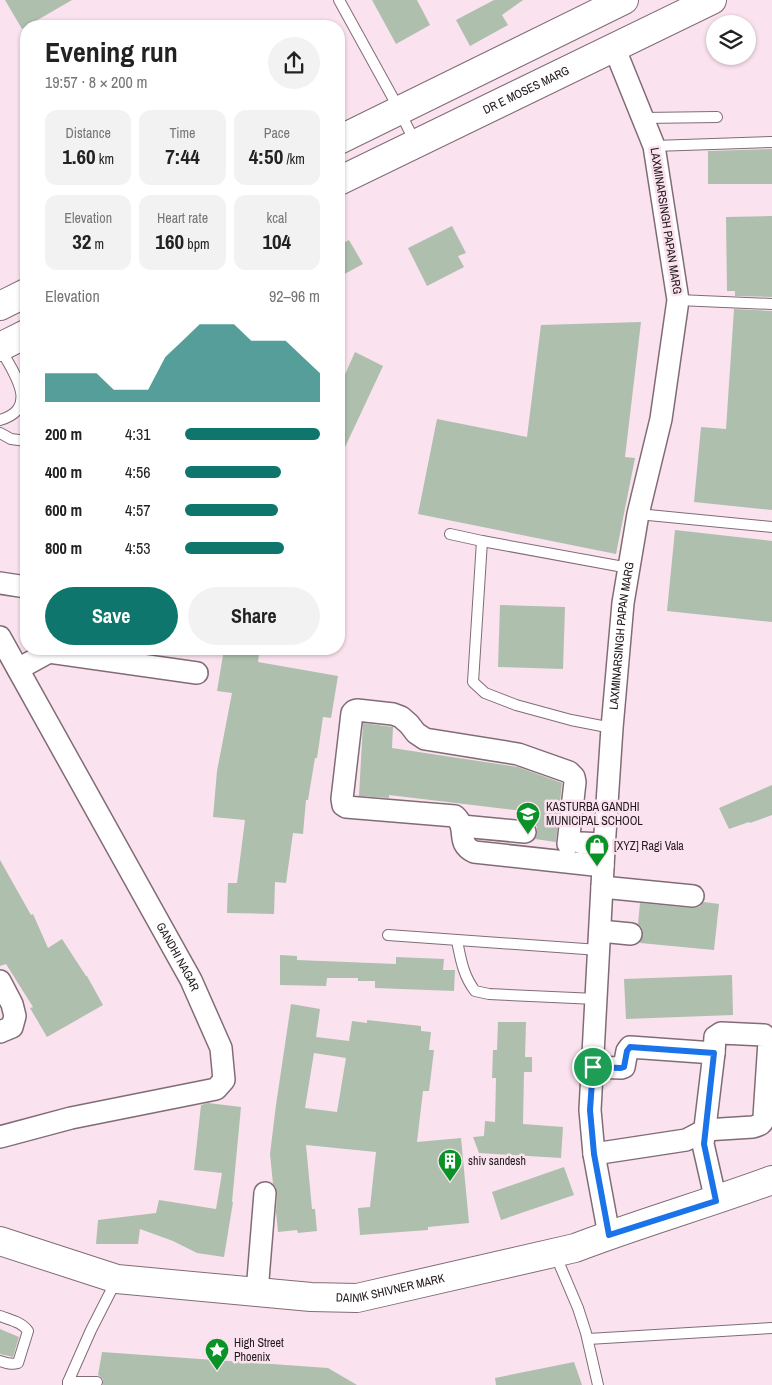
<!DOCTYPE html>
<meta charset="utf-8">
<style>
:root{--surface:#fff;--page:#f2f2f2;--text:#222;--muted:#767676;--accent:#0f766e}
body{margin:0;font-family:"Archivo Narrow",sans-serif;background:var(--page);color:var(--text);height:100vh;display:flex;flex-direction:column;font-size:19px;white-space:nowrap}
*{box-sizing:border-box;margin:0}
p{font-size:16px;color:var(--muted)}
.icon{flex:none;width:28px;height:28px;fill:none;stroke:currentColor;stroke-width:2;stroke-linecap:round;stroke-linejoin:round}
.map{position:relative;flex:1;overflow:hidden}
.side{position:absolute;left:20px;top:20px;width:325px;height:635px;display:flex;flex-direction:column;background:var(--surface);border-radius:20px;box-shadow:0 1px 4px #0004}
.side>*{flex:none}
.controls{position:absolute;left:706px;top:15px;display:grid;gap:10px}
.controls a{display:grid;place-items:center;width:50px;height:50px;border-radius:50%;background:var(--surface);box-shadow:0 1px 4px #0004;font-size:25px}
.pin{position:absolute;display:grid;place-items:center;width:42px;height:42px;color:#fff;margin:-21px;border:2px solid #fff;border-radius:50%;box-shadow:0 1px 5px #0007}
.round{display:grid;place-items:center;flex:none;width:52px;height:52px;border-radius:26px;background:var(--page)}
.overview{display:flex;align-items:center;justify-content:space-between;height:85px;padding:0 25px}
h1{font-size:28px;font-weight:800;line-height:38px}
.figures{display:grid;grid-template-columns:repeat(3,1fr);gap:8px;height:85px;padding:5px 25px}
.figures div{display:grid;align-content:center;border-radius:12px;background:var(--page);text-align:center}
.figures b{font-size:21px;font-weight:800}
.figures small{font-size:14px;font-weight:400}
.figures p{font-size:14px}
.chart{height:140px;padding:10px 25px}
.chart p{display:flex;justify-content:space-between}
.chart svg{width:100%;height:90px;margin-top:5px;fill:var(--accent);opacity:.7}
.action{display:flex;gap:10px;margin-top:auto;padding:10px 25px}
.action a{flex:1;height:58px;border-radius:30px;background:var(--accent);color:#fff;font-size:20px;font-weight:800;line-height:58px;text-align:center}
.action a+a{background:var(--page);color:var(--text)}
ul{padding:0 25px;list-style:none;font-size:16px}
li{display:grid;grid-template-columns:80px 60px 1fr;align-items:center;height:38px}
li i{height:12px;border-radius:6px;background:var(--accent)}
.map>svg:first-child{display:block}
</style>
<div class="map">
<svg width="772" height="1385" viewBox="0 0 772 1385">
<rect width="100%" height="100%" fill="#fae3ee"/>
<g fill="#aebfae" fill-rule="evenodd">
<path d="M 5,0 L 72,0 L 22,29 Z"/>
<path d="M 372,0 L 417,0 L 430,25 L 396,44 Z"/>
<path d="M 494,0 L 523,0 L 502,15 L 508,25 L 470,46 L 456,20 Z"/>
<path d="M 772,149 L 772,184 L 708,184 L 708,151 Z"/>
<path d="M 772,216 L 772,297 L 735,296 L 735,291 L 727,291 L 726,217 Z"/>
<path d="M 452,226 L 466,253 L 458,256 L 464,267 L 427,286 L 408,248 Z"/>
<path d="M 349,240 L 363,264 L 339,277 L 339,245 Z"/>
<path d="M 734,309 L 772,311 L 772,510 L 694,502 L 701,427 L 726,429 Z"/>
<path d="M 641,322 L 625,457 L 635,458 L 616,554 L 418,514 L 437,419 L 527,437 L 541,325 Z"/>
<path d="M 355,352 L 383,366 L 339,460 L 339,388 Z"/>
<path d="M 675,530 L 772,541 L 772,622 L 667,611 Z"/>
<path d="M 500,605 L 565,607 L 563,669 L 498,667 Z"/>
<path d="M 224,649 L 259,654 L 258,662 L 338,676 L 331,718 L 323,717 L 317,758 L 315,758 L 308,800 L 306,800 L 303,834 L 293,833 L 286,883 L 275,882 L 274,914 L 227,913 L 228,883 L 237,883 L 245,820 L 213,817 L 217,771 L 232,693 L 217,691 Z"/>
<path d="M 363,723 L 393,727 L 392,748 L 518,767 L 562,783 L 556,842 L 535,839 L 537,834 L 537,827 L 533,822 L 529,821 L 530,812 L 389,795 L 389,798 L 359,796 Z"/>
<path d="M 772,785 L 772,815 L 750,823 L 749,822 L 729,829 L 719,808 Z"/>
<path d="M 0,860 L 31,915 L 33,914 L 48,948 L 62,939 L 86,976 L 87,976 L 103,1005 L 47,1037 L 30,1008 L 33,1007 L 6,964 L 0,966 Z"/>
<path d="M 704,902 L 719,904 L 714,950 L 640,943 L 643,935 L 642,928 L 638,924 L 640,903 L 692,908 L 699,907 Z"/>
<path d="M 280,955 L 297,956 L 297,960 L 396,964 L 396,957 L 444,959 L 443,970 L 455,970 L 454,991 L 375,988 L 375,981 L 358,981 L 358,978 L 327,978 L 326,986 L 280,985 Z"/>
<path d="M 732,975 L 733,1015 L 626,1019 L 624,979 Z"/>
<path d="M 291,1004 L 320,1009 L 316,1037 L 349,1041 L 352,1021 L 367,1023 L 367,1020 L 421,1026 L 421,1031 L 431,1032 L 429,1050 L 434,1050 L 429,1091 L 423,1091 L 417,1142 L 461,1138 L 469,1223 L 428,1227 L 428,1230 L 360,1235 L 358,1208 L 370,1207 L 376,1152 L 306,1145 L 312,1209 L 315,1209 L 317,1231 L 298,1233 L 297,1230 L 278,1232 L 276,1212 L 277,1194 L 276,1188 L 273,1184 L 270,1154 L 276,1105 ZM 314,1053 L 346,1058 L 337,1112 L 305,1108 Z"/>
<path d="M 498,1022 L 526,1022 L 525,1057 L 532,1057 L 532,1072 L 524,1072 L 523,1124 L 563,1127 L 561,1158 L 479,1153 L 473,1137 L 484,1136 L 485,1121 L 495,1122 L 496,1078 L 492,1078 L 493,1050 L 497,1050 Z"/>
<path d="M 208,1103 L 241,1107 L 232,1202 L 233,1202 L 224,1257 L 197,1253 L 173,1241 L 140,1229 L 138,1244 L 96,1244 L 98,1220 L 156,1213 L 159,1200 L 216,1209 L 222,1173 L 194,1170 L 201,1105 Z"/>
<path d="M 564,1167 L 574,1195 L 501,1220 L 492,1192 Z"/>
<path d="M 0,1329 L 19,1337 L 13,1357 L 0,1354 Z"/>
<path d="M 102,1352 L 328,1368 L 357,1385 L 103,1385 L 103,1379 L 98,1375 Z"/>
<path d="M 574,1362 L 582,1385 L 496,1385 L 495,1378 Z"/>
</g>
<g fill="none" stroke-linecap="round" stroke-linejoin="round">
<defs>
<g id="lane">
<path d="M 339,0 L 393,98 L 415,142"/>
<path d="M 643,118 L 717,117"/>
<path d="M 654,146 L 772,142"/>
<path d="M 678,300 L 772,304"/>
<path d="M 0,420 C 41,408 13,372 0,348"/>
<path d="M 0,433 L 11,439 L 26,441"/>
<path d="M 638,514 L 772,527"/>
<path d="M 450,534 L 482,541 L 629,568"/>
<path d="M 482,541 L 473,682 L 485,693 L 516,705 L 571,720 L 612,728"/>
<path d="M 388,935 L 599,950"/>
<path d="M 457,941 C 461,960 463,975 475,991 L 489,994 L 596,999"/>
<path d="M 555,1254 L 578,1308 L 586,1333 L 598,1385"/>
<path d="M 0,1316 C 10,1320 22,1322 28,1331 L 18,1363 C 11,1365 6,1363 0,1361"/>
<path d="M 588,1339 L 772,1328"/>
<path d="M 68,1382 L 91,1330 L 117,1279"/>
<path d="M 68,1385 L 68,1382 L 97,1382"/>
</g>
<g id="street">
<path d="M 0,583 L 26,587"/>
<path id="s1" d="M 0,637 L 191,980 L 221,1048 L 224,1080 L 216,1089 L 71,1118 L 0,1137"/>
<path d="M 18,669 L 49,652 L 197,673"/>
<path d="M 462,826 L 525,832"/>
<path d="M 581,843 L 605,844"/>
<path d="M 568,844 L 575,782 L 574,777 L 569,772 L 518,754 L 425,739 L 416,733 L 409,724 L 401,717 L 393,714 L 357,710 L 354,711 L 352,713 L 342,799 L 343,805 L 346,807 L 455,816 C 469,829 455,843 474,852 L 603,866"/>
<path d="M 602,887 L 693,896"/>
<path d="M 600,931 L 631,934"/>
<path d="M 0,981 L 12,1004 L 15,1016 L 12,1027 L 0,1032"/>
<path d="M 593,1067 L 621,1068 L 624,1067 L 627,1051 L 630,1047 L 714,1053 L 703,1144 L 716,1201"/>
<path d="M 594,1154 L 686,1140 L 705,1130 L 753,1127 C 760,1125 763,1124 764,1117 L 769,1041 L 764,1035 L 721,1033 L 715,1037 L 714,1053"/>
<path id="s2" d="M 609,1235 L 594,1154 L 590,1110 L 604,849 L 612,728 L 623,603 L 638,514 L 661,419 L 678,300 L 654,146 L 614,47"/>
<path d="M 257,1292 L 265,1193"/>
</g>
<g id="secondary">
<path id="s3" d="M 0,1241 L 117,1279 L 257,1292 L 311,1297 L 357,1298 L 575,1248 C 640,1223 707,1204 772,1180"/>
</g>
<g id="primary">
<path d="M 339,140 L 624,0"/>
<path id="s4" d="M 339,181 L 712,0"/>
<path d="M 0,306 L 26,293"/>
<path d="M 0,347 L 26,334"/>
</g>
</defs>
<use href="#lane" stroke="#816c76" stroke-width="12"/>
<use href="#street" stroke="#816c76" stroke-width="24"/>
<use href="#secondary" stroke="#816c76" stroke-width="30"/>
<use href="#primary" stroke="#816c76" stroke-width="30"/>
<use href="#lane" stroke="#fff" stroke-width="10"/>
<use href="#street" stroke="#fff" stroke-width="21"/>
<use href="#secondary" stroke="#fff" stroke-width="28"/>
<use href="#primary" stroke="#fff" stroke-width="28"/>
</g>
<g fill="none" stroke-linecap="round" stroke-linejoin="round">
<defs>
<path id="route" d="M 630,1047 L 714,1053 L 704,1144 L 716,1201 L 609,1235 L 594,1154 L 590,1110 L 593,1067 L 621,1068 L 624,1067 L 627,1051 Z"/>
</defs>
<use href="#route" stroke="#fff" stroke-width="10"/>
<use href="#route" stroke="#1a73e8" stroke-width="6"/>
</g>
<defs>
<symbol id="school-pin" viewBox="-11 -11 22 30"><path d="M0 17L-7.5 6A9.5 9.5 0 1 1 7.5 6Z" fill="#089327" stroke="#fae3ee"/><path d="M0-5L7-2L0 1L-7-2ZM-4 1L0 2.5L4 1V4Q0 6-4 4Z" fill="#fff"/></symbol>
<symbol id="shop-pin" viewBox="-11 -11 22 30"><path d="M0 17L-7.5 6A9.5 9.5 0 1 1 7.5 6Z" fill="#089327" stroke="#fae3ee"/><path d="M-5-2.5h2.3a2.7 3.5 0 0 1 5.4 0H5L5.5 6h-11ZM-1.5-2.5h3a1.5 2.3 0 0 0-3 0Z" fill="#fff"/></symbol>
<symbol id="building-pin" viewBox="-11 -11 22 30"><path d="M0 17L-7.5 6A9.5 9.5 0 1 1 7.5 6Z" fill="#089327" stroke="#fae3ee"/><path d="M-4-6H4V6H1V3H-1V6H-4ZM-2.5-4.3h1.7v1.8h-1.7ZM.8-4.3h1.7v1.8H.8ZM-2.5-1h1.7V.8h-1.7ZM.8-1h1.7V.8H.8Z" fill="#fff"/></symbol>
<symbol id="sight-pin" viewBox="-11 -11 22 30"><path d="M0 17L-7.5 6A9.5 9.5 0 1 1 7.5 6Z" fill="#089327" stroke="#fae3ee"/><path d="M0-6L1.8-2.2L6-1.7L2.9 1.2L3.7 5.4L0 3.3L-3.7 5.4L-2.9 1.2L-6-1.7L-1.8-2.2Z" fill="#fff"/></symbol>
</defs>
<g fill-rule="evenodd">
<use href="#school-pin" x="514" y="800" width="28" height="38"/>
<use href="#shop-pin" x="583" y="832" width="28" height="38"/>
<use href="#building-pin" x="436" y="1147" width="28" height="38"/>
<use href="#sight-pin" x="203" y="1336" width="28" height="38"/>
</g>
<g text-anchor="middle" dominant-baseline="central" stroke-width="5" stroke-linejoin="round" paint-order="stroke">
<g font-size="12" fill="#21191d" stroke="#fae3ee">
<text stroke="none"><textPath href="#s4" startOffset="208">DR E MOSES MARG</textPath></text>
<text transform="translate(666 221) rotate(81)">LAXMINARSINGH PAPAN MARG</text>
<text stroke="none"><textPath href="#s2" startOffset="602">LAXMINARSINGH PAPAN MARG</textPath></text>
<text stroke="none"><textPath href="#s1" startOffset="366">GANDHI NAGAR</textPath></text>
<text stroke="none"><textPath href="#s3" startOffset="398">DAINIK SHIVNER MARK</textPath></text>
</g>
<g font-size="12" fill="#21191d" stroke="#fae3ee" text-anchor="start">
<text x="546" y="807">KASTURBA GANDHI<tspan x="546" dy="14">MUNICIPAL SCHOOL</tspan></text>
<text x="614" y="846">[XYZ] Ragi Vala</text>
<text x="468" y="1161">shiv sandesh</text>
<text x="234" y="1343">High Street<tspan x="234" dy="14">Phoenix</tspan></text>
</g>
</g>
</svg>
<div class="controls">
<a><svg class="icon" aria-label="layers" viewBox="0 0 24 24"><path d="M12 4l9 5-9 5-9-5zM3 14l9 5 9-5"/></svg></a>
</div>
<div class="pin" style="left:593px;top:1067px;background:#1e9e55"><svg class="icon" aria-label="arrive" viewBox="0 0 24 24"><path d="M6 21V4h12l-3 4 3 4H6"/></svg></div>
<section class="side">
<div class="overview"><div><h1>Evening run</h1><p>19:57 · 8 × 200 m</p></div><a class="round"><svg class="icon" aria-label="share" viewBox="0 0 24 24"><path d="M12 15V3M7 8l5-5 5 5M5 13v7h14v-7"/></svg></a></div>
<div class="figures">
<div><p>Distance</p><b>1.60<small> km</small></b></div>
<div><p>Time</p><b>7:44</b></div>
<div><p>Pace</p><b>4:50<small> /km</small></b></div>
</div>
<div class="figures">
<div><p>Elevation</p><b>32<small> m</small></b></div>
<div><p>Heart rate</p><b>160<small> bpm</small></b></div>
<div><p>kcal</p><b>104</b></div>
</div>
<div class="chart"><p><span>Elevation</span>92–96 m</p>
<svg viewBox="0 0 160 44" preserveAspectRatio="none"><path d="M0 44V30L10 30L20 30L30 30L40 38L50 38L60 38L70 22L80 14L90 6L100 6L110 6L120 14L130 14L140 14L150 22L160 30V44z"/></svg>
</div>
<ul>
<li><b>200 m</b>4:31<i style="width:100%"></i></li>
<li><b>400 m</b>4:56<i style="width:71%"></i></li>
<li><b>600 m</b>4:57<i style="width:69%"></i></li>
<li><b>800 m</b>4:53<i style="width:73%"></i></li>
</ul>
<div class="action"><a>Save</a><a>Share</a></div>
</section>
</div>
